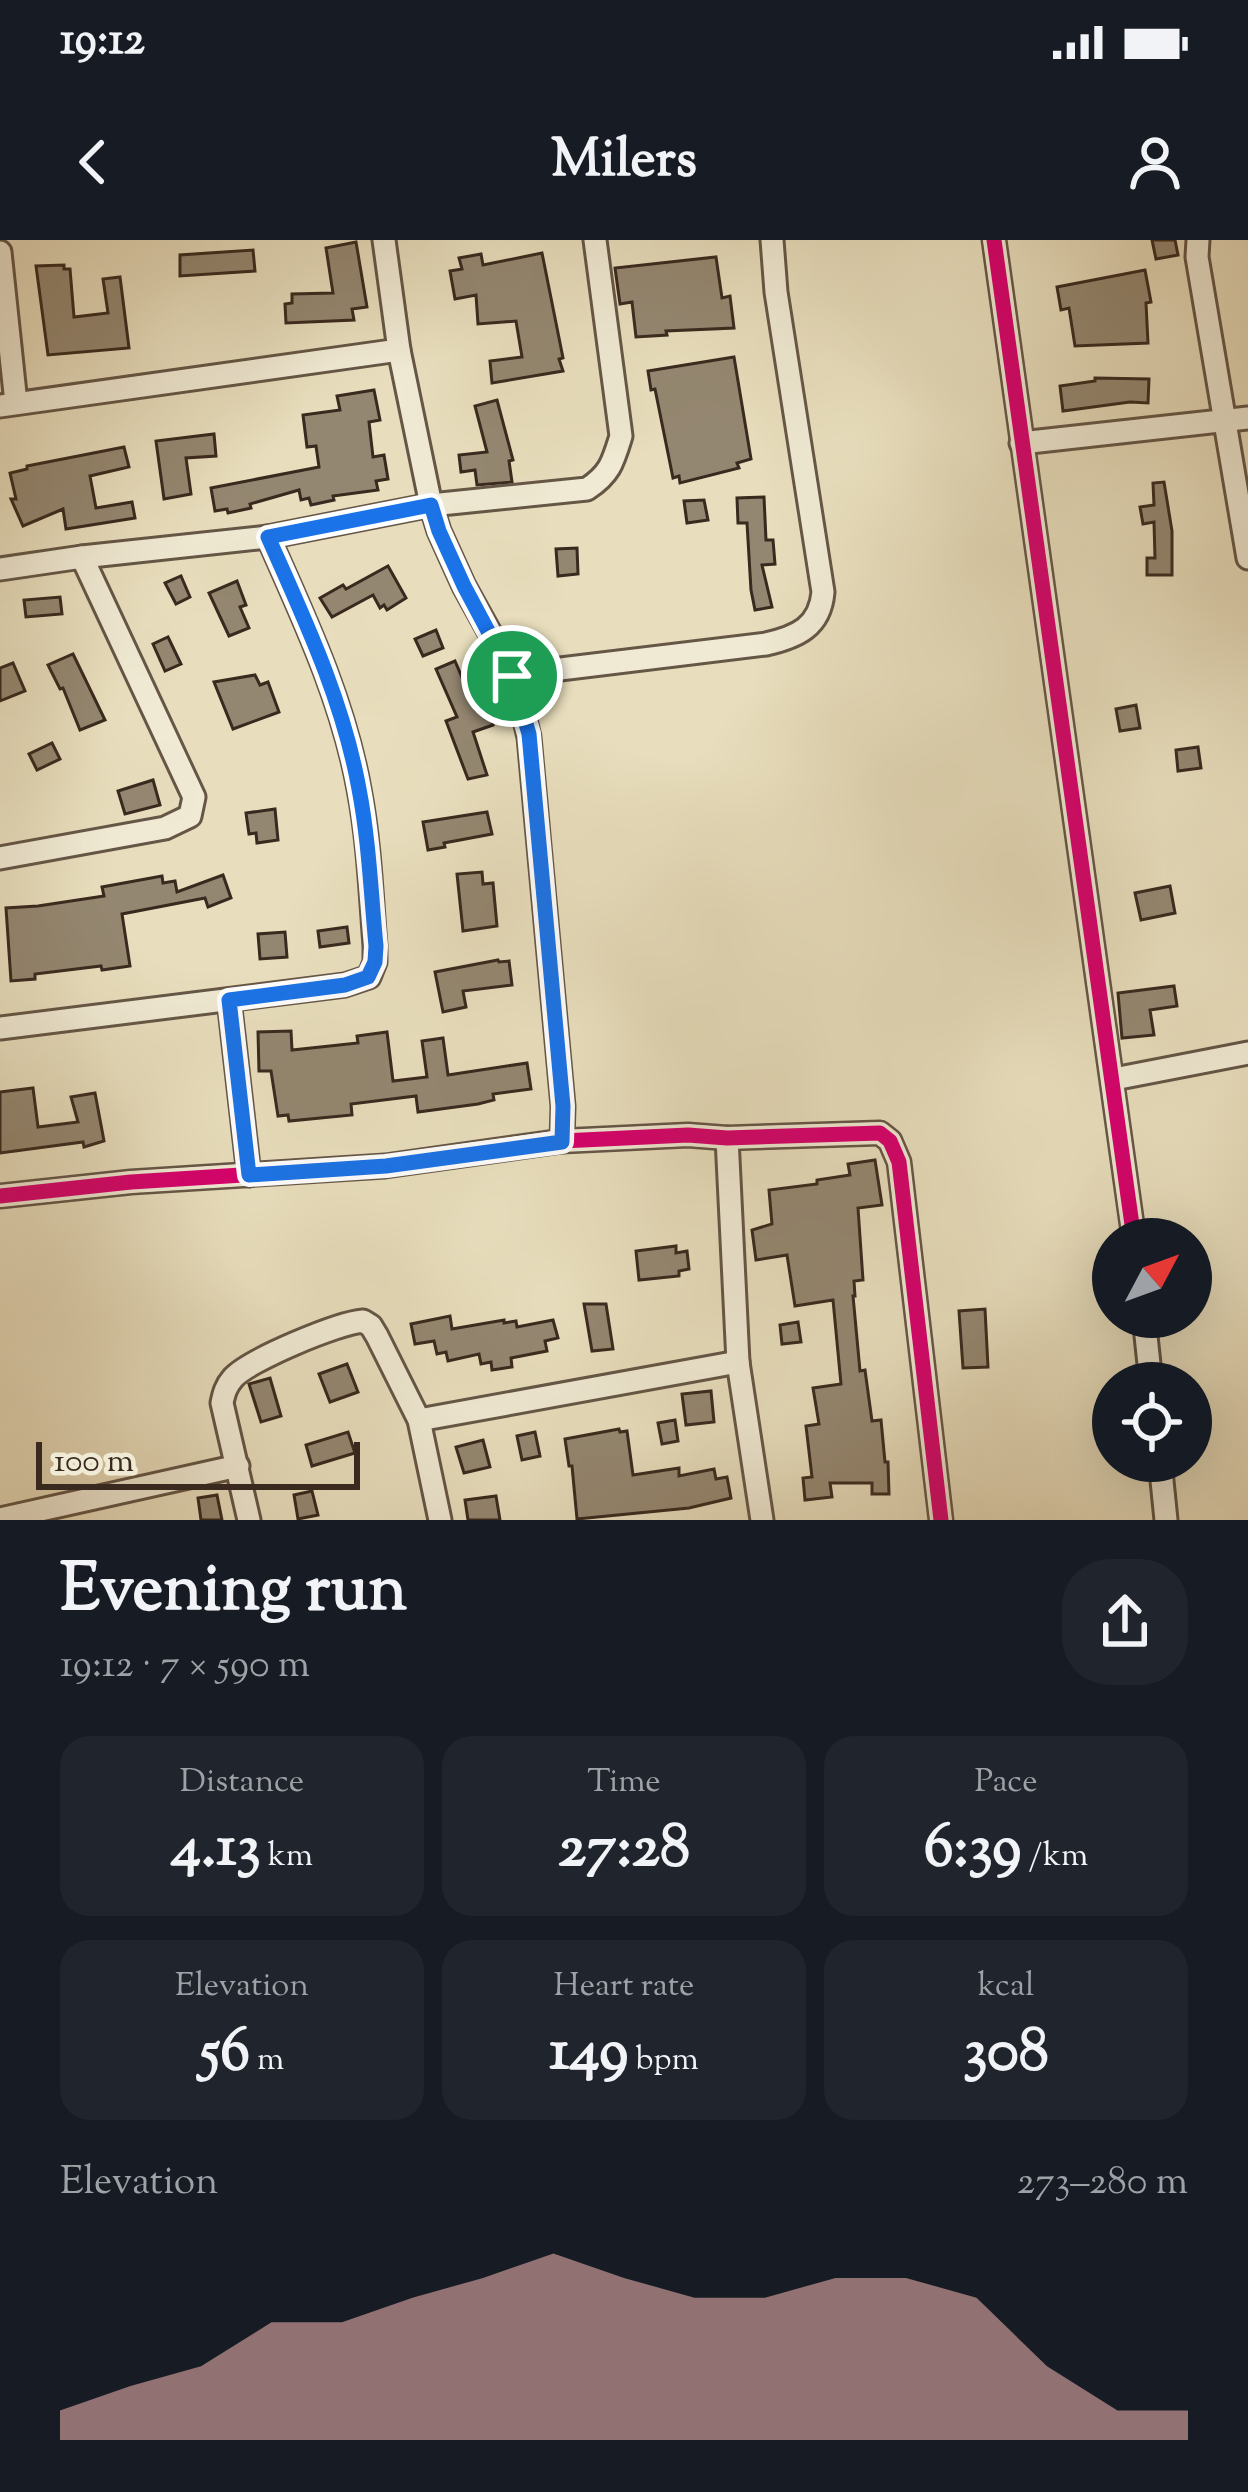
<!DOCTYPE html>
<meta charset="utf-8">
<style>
:root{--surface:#171b24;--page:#20242c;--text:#f1f3f6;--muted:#9ea1a6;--accent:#c59692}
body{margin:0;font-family:"Sorts Mill Goudy",serif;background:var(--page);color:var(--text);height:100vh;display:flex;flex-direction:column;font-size:45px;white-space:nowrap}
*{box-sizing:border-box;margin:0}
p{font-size:39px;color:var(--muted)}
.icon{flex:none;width:66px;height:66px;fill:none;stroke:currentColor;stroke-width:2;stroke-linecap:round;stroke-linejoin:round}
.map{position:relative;height:1280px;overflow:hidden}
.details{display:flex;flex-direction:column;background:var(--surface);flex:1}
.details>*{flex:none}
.needle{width:78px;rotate:49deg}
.fabs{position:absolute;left:1092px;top:978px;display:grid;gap:24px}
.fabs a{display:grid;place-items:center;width:120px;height:120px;border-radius:50%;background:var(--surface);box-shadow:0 12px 48px #0002;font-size:60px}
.scale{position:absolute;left:36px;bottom:30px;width:324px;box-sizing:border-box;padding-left:12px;border:6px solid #39291e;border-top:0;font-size:33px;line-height:42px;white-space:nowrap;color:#39291e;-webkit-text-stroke:9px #f0ead4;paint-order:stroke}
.pin{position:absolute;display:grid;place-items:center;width:102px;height:102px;color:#fff;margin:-51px;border:6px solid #fff;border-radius:50%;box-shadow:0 3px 12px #0007}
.round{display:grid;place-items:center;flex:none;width:126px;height:126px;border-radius:48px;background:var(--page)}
.head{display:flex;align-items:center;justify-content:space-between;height:204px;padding:0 60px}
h1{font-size:66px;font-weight:800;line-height:90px}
.stats{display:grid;grid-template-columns:repeat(3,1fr);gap:18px;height:204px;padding:12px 60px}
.stats div{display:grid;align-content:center;border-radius:30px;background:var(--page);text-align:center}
.stats b{font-size:60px;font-weight:800}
.stats small{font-size:33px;font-weight:400}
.stats p{font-size:33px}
.chart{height:336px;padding:24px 60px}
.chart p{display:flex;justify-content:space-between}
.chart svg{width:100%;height:216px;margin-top:12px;fill:var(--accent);opacity:.7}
.status{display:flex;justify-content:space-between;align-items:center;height:84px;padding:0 60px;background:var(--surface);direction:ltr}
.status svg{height:33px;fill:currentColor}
header{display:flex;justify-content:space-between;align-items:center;height:156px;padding:0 60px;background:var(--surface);font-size:54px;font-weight:800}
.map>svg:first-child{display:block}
</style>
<div class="status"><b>19:12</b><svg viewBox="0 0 49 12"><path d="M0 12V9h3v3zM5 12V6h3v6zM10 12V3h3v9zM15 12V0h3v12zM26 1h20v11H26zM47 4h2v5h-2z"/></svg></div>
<header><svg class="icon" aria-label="back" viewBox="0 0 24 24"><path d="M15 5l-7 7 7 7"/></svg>Milers<svg class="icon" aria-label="person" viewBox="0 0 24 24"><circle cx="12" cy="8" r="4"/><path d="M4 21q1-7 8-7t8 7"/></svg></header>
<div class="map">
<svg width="1248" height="1280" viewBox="0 0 1248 1280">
<rect width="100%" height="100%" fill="#e8debd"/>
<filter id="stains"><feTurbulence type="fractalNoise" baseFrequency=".00167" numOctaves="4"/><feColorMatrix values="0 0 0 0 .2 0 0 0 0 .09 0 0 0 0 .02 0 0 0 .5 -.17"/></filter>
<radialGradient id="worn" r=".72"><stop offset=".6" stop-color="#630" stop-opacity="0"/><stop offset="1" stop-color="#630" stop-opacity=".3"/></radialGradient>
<g fill="#948771" stroke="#39291e" stroke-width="3">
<path d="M 1152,0 L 1175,0 L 1178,15 L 1156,19 Z"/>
<path d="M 356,2 L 367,67 L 352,69 L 354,80 L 286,83 L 285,64 L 292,63 L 292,54 L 333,53 L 326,8 Z"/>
<path d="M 253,10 L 255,31 L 180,36 L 180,15 Z"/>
<path d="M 542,13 L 563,118 L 559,119 L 563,131 L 492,143 L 490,121 L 522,117 L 516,81 L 478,84 L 476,55 L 455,59 L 450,31 L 462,29 L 459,18 L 481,14 L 483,25 Z"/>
<path d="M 716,17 L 722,58 L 730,56 L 734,88 L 666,91 L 667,95 L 636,97 L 632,62 L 620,64 L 615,28 Z"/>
<path d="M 64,25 L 64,29 L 70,29 L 74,77 L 108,73 L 103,39 L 120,37 L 129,108 L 48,115 L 36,26 Z"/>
<path d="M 1145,30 L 1151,62 L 1146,63 L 1148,103 L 1075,106 L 1069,68 L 1061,70 L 1057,47 Z"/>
<path d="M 734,117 L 751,219 L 737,223 L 739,228 L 680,243 L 679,236 L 673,238 L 655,149 L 651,150 L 648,131 Z"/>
<path d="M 1095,138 L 1149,139 L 1148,163 L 1130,162 L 1063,171 L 1060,146 L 1095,141 Z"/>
<path d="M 374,150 L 380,180 L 369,182 L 373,217 L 384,215 L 388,239 L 376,241 L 378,250 L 333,256 L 334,260 L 311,265 L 309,258 L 301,260 L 299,250 L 250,264 L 251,268 L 228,273 L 227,269 L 215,271 L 211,248 L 319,227 L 316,206 L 307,207 L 303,175 L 340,170 L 337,156 Z"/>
<path d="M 497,160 L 513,220 L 509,221 L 512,242 L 477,245 L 475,230 L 461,232 L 459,215 L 487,212 L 475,166 Z"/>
<path d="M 214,194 L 216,216 L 186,218 L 191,254 L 164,259 L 156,201 Z"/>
<path d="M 124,207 L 129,227 L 90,236 L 96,268 L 132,262 L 135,278 L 66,289 L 63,269 L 23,286 L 11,259 L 16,259 L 10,233 L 27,229 L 27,226 Z"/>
<path d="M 1164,242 L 1172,291 L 1172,335 L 1147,335 L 1147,318 L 1155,318 L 1154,282 L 1143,284 L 1140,267 L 1154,265 L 1153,243 Z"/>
<path d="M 764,257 L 766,300 L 773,300 L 775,324 L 762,325 L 772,367 L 755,370 L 751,350 L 747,283 L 738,283 L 737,258 Z"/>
<path d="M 704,260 L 708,280 L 687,283 L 684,261 Z"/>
<path d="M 577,308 L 578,334 L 558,336 L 556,309 Z"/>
<path d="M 388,326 L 406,358 L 387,370 L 384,365 L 380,368 L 373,355 L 332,377 L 320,358 L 343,345 L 346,349 Z"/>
<path d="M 181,336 L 190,357 L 176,364 L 165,343 Z"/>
<path d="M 237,341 L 246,365 L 240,367 L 249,388 L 229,396 L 209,353 Z"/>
<path d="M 60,357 L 62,374 L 26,377 L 24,360 Z"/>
<path d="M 436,390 L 443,408 L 423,416 L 415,399 Z"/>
<path d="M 168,397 L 181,424 L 165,431 L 153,404 Z"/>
<path d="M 73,414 L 105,480 L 80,490 L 63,448 L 60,449 L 48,425 Z"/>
<path d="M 455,421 L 476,470 L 486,466 L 493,485 L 473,492 L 487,535 L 468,539 L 446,481 L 457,477 L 436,429 Z"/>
<path d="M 13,423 L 25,451 L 0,461 L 0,428 Z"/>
<path d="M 255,435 L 260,445 L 268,442 L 279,472 L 233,489 L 214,442 Z"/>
<path d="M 1136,465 L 1140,488 L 1120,491 L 1116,469 Z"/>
<path d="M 52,503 L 60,519 L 37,530 L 29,514 Z"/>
<path d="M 1198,507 L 1201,528 L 1178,531 L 1176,510 Z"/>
<path d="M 153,540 L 160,565 L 125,574 L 118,551 Z"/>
<path d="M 275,569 L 278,600 L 257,603 L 256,593 L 249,594 L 246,573 Z"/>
<path d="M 487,572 L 492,594 L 444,603 L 445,607 L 428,610 L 423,582 Z"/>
<path d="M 482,632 L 483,644 L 493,643 L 497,686 L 463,691 L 457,634 Z"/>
<path d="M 223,635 L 231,658 L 208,667 L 205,658 L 122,674 L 130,726 L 102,730 L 101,726 L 35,734 L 35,739 L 11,741 L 6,668 L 38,666 L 104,656 L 102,647 L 162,636 L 163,643 L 175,641 L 177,652 Z"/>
<path d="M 1170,646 L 1175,673 L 1141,680 L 1135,653 Z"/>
<path d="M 347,687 L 349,703 L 320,707 L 318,691 Z"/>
<path d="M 285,692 L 287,717 L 260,719 L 258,694 Z"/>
<path d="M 498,720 L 499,722 L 509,721 L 512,745 L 463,751 L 466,767 L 443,772 L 435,732 Z"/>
<path d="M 1174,746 L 1177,766 L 1150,770 L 1154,795 L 1122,798 L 1118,753 Z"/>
<path d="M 291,791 L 292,810 L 358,803 L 357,796 L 387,792 L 393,841 L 427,837 L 422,801 L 443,798 L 448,835 L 527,823 L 531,849 L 493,854 L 494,860 L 478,864 L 418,872 L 416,856 L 351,864 L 352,875 L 289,881 L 288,875 L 278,876 L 271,831 L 259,831 L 258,792 Z"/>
<path d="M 33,848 L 38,887 L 78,882 L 71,857 L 95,853 L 104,901 L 84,907 L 83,902 L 0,913 L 0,852 Z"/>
<path d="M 875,920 L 882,965 L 858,968 L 863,1040 L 854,1041 L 855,1056 L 853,1056 L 860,1131 L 865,1130 L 872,1181 L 881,1180 L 885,1222 L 888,1222 L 889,1254 L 872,1254 L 872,1243 L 830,1243 L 832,1257 L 805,1260 L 803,1238 L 812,1237 L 806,1186 L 819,1184 L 813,1148 L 841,1144 L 833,1060 L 795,1066 L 787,1015 L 756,1020 L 752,990 L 772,984 L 769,950 L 817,944 L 817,940 L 850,935 L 848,924 Z"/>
<path d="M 676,1006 L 676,1013 L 687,1011 L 689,1029 L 679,1031 L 679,1036 L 639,1040 L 636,1011 Z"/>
<path d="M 584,1064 L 606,1064 L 613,1109 L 592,1111 Z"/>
<path d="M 985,1069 L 988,1127 L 963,1128 L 959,1071 Z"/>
<path d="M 450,1076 L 452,1089 L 504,1080 L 504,1083 L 516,1081 L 517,1087 L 553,1080 L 558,1098 L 545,1101 L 547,1111 L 511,1118 L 512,1127 L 492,1130 L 491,1122 L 481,1124 L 479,1114 L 448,1121 L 446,1112 L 437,1114 L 434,1101 L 415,1104 L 411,1084 Z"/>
<path d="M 798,1082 L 801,1102 L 782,1104 L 780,1085 Z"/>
<path d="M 347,1124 L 358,1152 L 330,1162 L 319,1134 Z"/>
<path d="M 270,1138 L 281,1176 L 261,1182 L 249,1144 Z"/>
<path d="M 711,1151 L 714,1182 L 686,1185 L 682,1154 Z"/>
<path d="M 675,1180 L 678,1201 L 662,1204 L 658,1183 Z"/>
<path d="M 619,1189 L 620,1192 L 627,1191 L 633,1235 L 679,1228 L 679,1236 L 714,1229 L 716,1239 L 727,1237 L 731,1258 L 689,1268 L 577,1279 L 572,1226 L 569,1226 L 565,1199 Z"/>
<path d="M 348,1192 L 355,1213 L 312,1226 L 306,1205 Z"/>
<path d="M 535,1192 L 540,1216 L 522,1220 L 517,1196 Z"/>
<path d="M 483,1200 L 490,1227 L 464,1233 L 456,1207 Z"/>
<path d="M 312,1251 L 318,1275 L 298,1279 L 294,1255 Z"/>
<path d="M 217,1255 L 222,1280 L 201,1280 L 198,1258 Z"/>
<path d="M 496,1256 L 500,1280 L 468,1280 L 465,1260 Z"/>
</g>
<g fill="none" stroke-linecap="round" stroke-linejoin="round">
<defs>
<g id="street">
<path d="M 384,0 L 399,110 L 431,265 L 439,291 L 464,346 L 506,422 L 518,451 L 529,497 L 563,866 L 562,901"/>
<path d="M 994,0 L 1134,999"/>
<path d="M 1198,0 L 1197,17 L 1248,318"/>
<path d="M 0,12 L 16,163"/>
<path d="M 0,166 L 399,110"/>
<path d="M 1021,203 L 1248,178"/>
<path d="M 0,329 L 82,317 L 268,297 L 431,265 L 587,249 C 610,234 613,222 621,196 L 595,0"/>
<path d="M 511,435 L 766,404 C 797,397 820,387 823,352 L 776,52 L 772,0"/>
<path d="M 0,618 L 165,588 L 190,576 L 194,557 L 82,317"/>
<path d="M 229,760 L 249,935"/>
<path d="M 0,788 L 345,745 L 369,737 L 375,722 L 375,706 C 371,654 369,601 359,549 C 343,460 304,378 268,297"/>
<path d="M 1114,839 L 1248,813"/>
<path d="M 727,898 L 738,1122 L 762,1280"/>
<path d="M 0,956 L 131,942 L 385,926 L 562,901 L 688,895 L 727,898 L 880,893 L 890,901 L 899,922 L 941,1280"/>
<path d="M 1144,1077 L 1151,1143"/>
<path d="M 419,1180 L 738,1122"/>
<path d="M 1160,1221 L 1166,1280"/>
<path d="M 0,1279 L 238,1226"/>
<path d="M 249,1280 L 222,1163 C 224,1153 226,1146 233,1138 C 249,1120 338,1083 363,1081 L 371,1086 L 377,1096 L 419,1180 L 440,1280"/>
</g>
</defs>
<use href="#street" stroke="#655646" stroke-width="27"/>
<use href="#street" stroke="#f0ead4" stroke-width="21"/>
<defs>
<g id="cycleway">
<path d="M 994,0 L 1134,999"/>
<path d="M 0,956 L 131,942 L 385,926 L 562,901 L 688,895 L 727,898 L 880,893 L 890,901 L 899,922 L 941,1280"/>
</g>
</defs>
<use href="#cycleway" stroke="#f0ead4" stroke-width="22"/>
<use href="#cycleway" stroke="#d6006c" stroke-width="15"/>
</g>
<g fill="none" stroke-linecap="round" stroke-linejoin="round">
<defs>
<path id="route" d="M 431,265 L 439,291 L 464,346 L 512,436 L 529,494 L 563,866 L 562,902 L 386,926 L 249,935 L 229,760 L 345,745 L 368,737 L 375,722 L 376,706 C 371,654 369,601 359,549 C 343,460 304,378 268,297 Z"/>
</defs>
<use href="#route" stroke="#fff" stroke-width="24"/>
<use href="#route" stroke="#1a73e8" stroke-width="15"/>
</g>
<rect width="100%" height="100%" filter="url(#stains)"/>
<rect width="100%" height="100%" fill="url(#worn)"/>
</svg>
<div class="fabs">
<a><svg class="needle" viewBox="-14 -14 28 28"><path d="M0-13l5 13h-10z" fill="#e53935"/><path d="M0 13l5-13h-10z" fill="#9ea1a6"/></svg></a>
<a><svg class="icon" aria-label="locate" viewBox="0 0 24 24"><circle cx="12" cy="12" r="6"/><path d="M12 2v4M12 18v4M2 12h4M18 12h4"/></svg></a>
</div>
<div class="scale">100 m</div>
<div class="pin" style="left:512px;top:436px;background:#1e9e55"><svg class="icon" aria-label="arrive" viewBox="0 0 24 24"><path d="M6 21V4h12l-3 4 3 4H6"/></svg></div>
</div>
<section class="details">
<div class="head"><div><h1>Evening run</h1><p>19:12 · 7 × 590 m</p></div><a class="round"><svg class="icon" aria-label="share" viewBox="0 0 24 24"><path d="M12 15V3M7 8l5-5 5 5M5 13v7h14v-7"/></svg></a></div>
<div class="stats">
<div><p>Distance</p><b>4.13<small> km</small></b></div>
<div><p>Time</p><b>27:28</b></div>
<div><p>Pace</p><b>6:39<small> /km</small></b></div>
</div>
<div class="stats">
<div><p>Elevation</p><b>56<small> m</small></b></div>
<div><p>Heart rate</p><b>149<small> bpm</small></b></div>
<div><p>kcal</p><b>308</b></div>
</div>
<div class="chart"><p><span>Elevation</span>273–280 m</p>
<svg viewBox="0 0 160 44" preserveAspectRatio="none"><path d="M0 44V38L10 33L20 29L30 20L40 20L50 15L60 11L70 6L80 11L90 15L100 15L110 11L120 11L130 15L140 29L150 38L160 38V44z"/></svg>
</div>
</section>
